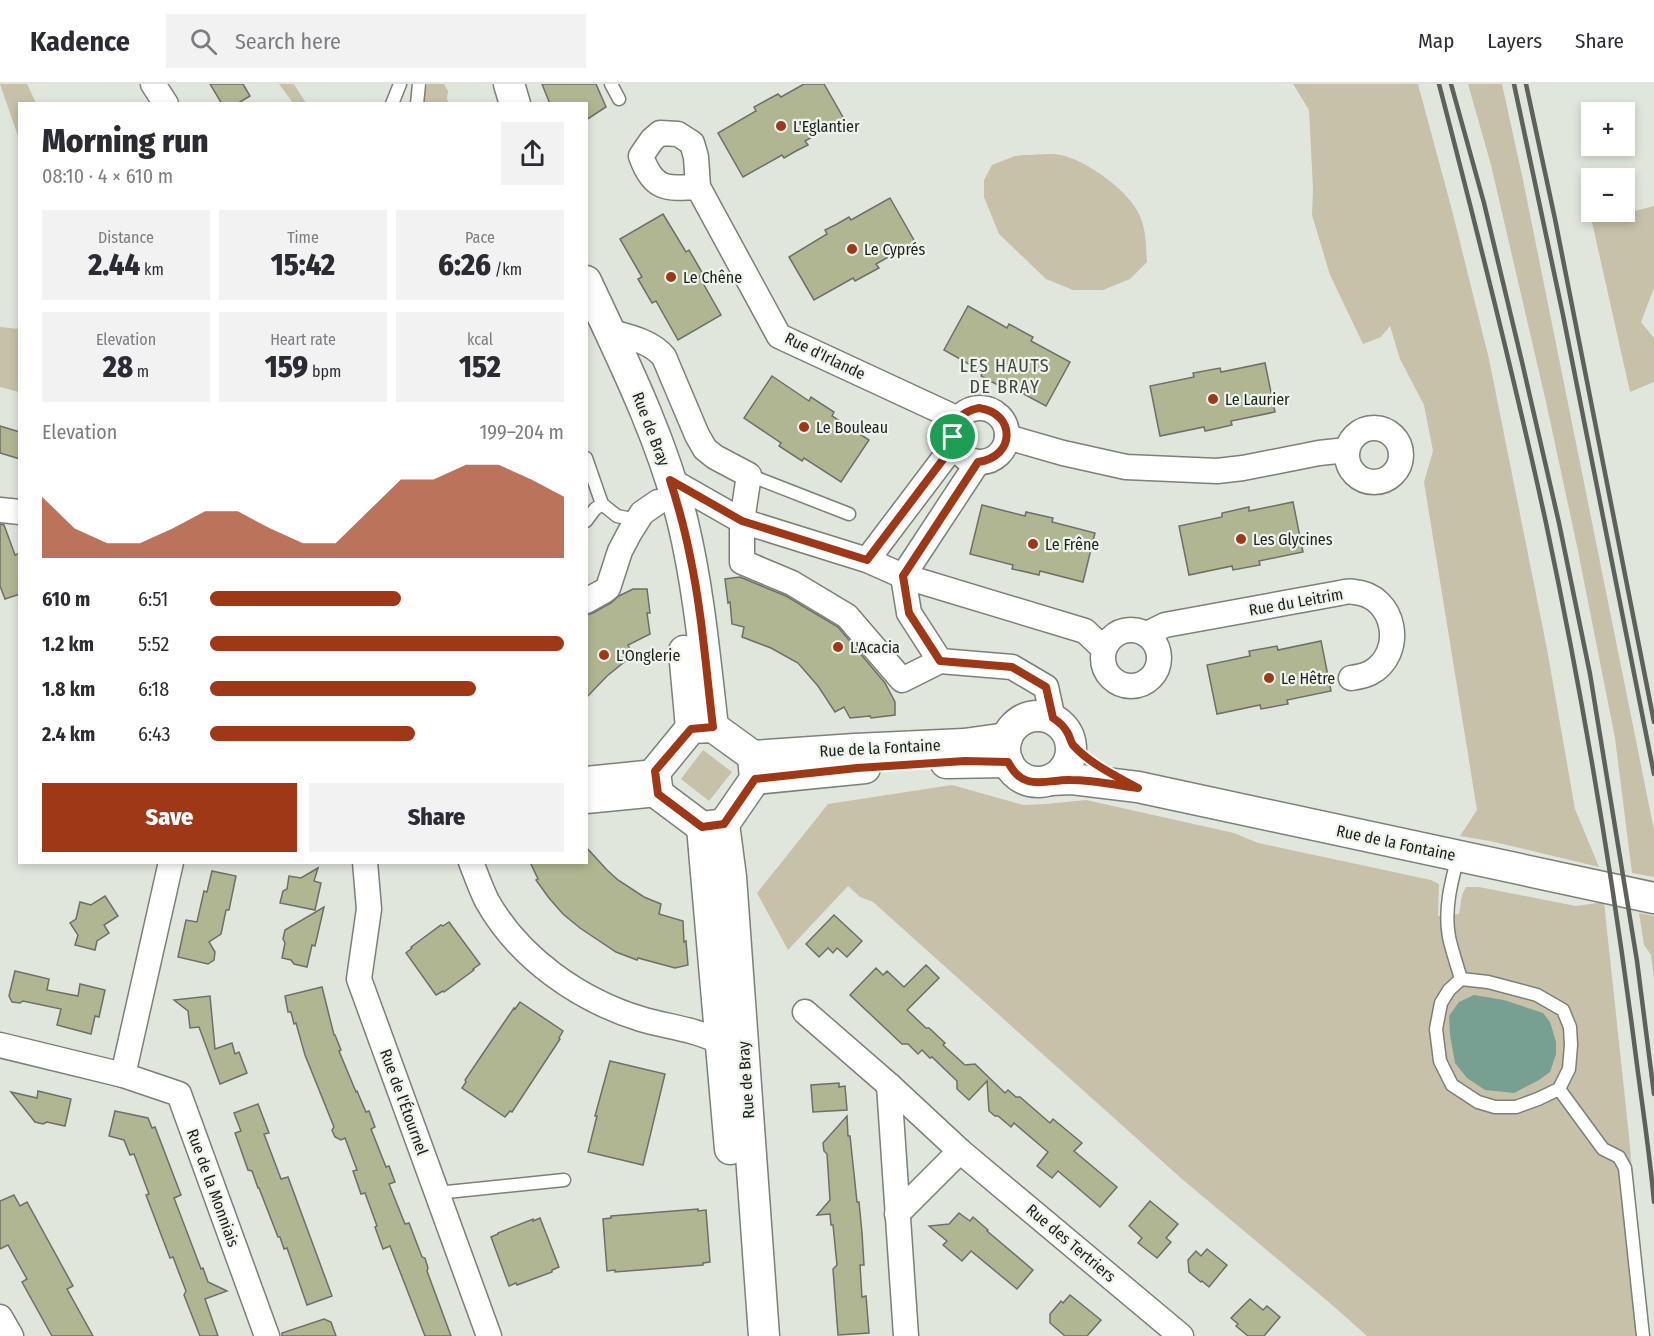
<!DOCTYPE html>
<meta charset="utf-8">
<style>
:root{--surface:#fff;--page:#f2f2f3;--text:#2b2b33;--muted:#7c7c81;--line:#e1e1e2;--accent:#9f3817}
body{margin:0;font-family:"Fira Sans Condensed",sans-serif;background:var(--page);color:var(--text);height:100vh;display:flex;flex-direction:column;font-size:22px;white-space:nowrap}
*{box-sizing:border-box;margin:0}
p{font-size:20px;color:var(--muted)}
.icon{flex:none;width:33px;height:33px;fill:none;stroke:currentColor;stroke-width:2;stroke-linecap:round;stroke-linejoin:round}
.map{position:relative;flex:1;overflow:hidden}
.side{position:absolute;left:18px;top:18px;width:570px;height:762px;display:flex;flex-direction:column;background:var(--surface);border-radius:0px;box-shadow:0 3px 9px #0003}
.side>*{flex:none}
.tools{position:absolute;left:1581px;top:18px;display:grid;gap:12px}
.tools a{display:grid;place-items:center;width:54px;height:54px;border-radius:0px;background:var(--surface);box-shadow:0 3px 9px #0003;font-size:30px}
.pin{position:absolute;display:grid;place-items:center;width:51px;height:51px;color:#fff;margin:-26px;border:3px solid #fff;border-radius:50%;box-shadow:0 2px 6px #0007}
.round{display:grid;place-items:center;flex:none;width:63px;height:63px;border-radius:0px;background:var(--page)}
.head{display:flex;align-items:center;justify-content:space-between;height:102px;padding:0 24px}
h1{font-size:33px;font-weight:800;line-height:45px}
.stats{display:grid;grid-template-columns:repeat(3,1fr);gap:9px;height:102px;padding:6px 24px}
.stats div{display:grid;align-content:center;border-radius:0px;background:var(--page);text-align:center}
.stats b{font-size:30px;font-weight:800}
.stats small{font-size:16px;font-weight:400}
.stats p{font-size:16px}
.chart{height:168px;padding:12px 24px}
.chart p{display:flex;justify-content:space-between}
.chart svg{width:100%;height:108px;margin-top:6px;fill:var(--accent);opacity:.7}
.action{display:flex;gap:12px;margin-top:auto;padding:12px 24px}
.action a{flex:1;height:69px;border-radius:0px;background:var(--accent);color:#fff;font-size:24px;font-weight:800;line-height:69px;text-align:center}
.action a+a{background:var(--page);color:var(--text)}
ul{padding:0 24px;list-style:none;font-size:20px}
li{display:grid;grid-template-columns:96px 72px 1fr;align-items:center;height:45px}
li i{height:15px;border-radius:8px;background:var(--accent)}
header{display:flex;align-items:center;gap:36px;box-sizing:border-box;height:84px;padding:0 30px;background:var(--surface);border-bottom:2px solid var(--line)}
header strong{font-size:28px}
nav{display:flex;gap:33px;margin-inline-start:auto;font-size:21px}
.search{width:420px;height:54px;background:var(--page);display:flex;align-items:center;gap:15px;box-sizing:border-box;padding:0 21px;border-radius:0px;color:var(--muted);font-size:22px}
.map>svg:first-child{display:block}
</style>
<header>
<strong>Kadence</strong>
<div class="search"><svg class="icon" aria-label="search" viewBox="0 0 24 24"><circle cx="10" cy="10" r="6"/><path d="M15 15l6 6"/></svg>Search here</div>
<nav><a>Map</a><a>Layers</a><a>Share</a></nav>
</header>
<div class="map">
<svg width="1654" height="1252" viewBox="0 0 1654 1252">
<rect width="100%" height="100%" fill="#e1e6dd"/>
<g fill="#c7c1a9">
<path d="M 0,0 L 27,0 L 36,19 L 20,20 L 19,55 Z"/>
<path d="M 279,0 L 294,0 L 306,19 L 293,19 Z"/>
<path d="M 427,0 L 444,0 L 448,7 L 447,15 L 449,19 L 424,20 L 423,12 Z"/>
<path d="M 1293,0 L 1418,0 L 1453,130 L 1489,275 L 1547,565 L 1575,725 L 1599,783 L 1490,757 L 1460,752 L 1477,726 L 1424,398 L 1433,367 L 1424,321 L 1400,275 L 1390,242 L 1381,253 L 1363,260 L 1330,191 L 1312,131 L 1313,105 L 1309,26 Z"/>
<path d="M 1468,0 L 1502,0 L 1523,96 L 1654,746 L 1654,793 L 1632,789 L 1615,654 L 1577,462 L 1546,318 L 1491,81 Z"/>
<path d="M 1024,71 C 1037,71 1053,68 1065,72 C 1091,80 1129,107 1140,132 C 1146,146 1146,162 1147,178 L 1130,195 L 1103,206 L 1073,206 L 1046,195 L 999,150 L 984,113 L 984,96 L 992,81 L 1015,72 Z"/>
<path d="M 1654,122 L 1654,204 L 1641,238 L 1654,254 L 1654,298 L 1630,308 L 1592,138 Z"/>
<path d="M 0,243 L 19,245 L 19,308 L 0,303 Z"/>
<path d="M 703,666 L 732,688 L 709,717 L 681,695 Z"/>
<path d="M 952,701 L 1023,721 L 1046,720 L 1086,716 L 1234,749 L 1258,759 L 1431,796 L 1439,800 L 1438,832 L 1459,830 L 1462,811 L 1466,803 L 1479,803 L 1576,822 L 1604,818 L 1629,1052 L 1646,1252 L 1367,1252 L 1331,1220 L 1182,1095 L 873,818 L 860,813 L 848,802 L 788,866 L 757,809 L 828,720 Z"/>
<path d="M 1639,829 L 1654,832 L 1654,894 L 1651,871 L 1644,861 Z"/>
</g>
<path fill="#77a092" d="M 1474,911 L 1504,916 L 1543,929 L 1550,938 L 1556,958 L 1556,970 L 1550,988 L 1539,996 L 1514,1009 L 1485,1006 L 1467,994 L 1455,979 L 1450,951 L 1449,932 L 1459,918 Z"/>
<g fill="#b1b692" stroke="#6e6f66" stroke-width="1.5">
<path d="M 210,0 L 243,0 L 250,12 L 237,20 L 222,20 Z"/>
<path d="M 542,0 L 596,0 L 606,23 L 586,36 L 586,20 L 550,20 Z"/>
<path d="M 804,0 L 824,0 L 844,35 L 805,57 L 808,61 L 796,67 L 784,74 L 782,71 L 743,93 L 718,49 L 756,27 L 754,23 L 778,10 L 781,13 Z"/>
<path d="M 890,114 L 915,158 L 876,180 L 879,184 L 855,197 L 853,194 L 814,216 L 789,173 L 827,150 L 825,146 L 837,140 L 849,133 L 851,136 Z"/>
<path d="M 663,130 L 686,168 L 689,166 L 703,190 L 699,192 L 721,231 L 678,256 L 656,217 L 652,219 L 638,195 L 642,193 L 620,155 Z"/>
<path d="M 968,222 L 1007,244 L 1009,240 L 1033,253 L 1031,257 L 1070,278 L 1046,322 L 1007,301 L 1005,305 L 981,292 L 983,288 L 944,266 Z"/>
<path d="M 1265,279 L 1275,328 L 1231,337 L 1232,341 L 1219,344 L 1205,347 L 1204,343 L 1160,352 L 1150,302 L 1194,293 L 1193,289 L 1220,284 L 1221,288 Z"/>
<path d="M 772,292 L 809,317 L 811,313 L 834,328 L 832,332 L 869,356 L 841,398 L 804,374 L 802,377 L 779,362 L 781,359 L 744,334 Z"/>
<path d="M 0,342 L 20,348 L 20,375 L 0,369 Z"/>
<path d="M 1293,418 L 1303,468 L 1259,477 L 1260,481 L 1233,486 L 1232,482 L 1189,491 L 1179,442 L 1222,433 L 1222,429 L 1249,423 L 1249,427 Z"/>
<path d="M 982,421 L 1025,432 L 1026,428 L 1053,434 L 1052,438 L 1095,449 L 1083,498 L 1040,487 L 1039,491 L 1026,488 L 1012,485 L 1013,481 L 970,470 Z"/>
<path d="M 0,440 L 4,441 L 15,471 L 20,469 L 20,510 L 5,515 L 0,502 Z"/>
<path d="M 740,493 L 786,512 L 838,543 L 885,599 L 895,618 L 895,631 L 871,634 L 870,632 L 850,634 L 844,623 L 835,628 L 818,602 L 798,579 L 771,564 L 742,553 L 744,543 L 732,540 L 730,518 L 728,519 L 725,495 Z"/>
<path d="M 633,505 L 647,505 L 650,529 L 647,529 L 650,550 L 628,561 L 633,571 L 607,592 L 586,614 L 586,531 L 593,529 L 611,519 L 619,512 Z"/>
<path d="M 1321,557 L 1331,607 L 1287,616 L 1288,620 L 1261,625 L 1260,621 L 1217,630 L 1207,581 L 1250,572 L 1249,567 L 1277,562 L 1278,566 Z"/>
<path d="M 586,763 L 607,786 L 618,796 L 644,813 L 661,820 L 659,830 L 683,837 L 684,858 L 686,857 L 688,881 L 675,884 L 638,874 L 637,876 L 616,868 L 580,844 L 563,830 L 549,814 L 536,796 L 538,795 L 530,778 L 586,778 Z"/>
<path d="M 318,784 L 314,797 L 321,799 L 315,826 L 280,819 L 283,807 L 287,805 L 289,792 L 301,794 Z"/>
<path d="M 212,787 L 236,792 L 229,826 L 226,826 L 221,850 L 209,858 L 215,868 L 214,876 L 208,880 L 178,873 L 186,836 L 197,838 L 204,807 L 207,808 Z"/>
<path d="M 105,812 L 118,832 L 104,841 L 109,849 L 97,857 L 95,866 L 75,861 L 78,851 L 70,839 L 76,835 L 80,818 L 91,821 Z"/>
<path d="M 324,823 L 315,862 L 312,861 L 307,883 L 294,880 L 291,876 L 282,874 L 285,859 L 283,855 L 285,846 Z"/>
<path d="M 834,831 L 862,857 L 847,873 L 837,864 L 833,869 L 828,864 L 819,873 L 806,860 Z"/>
<path d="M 449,838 L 480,880 L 473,885 L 474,886 L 444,908 L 443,907 L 436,911 L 406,869 L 412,864 L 411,863 L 441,841 L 443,842 Z"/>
<path d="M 926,881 L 939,894 L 907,926 L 926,944 L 929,944 L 945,959 L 943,961 L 965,981 L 975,980 L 1005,1009 L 1008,1006 L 1016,1013 L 1020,1013 L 1050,1039 L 1053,1035 L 1082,1059 L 1074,1067 L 1117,1103 L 1100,1123 L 1058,1087 L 1052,1094 L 1037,1082 L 1048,1068 L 1014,1039 L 1011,1043 L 998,1032 L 995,1032 L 989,1027 L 987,997 L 969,1016 L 957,1005 L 957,997 L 932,973 L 930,974 L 922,966 L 918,970 L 908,960 L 902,960 L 850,911 L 876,884 L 883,891 L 887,887 L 904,903 Z"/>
<path d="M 15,887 L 49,895 L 47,906 L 78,912 L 80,900 L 105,906 L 99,933 L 95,932 L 91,950 L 57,941 L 61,925 L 23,917 L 20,919 L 12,918 L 9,912 Z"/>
<path d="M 322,903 L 334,951 L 335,951 L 341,966 L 339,967 L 356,1008 L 357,1007 L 366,1028 L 369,1027 L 375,1043 L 371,1045 L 386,1083 L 389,1082 L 395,1098 L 389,1100 L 405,1140 L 409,1139 L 422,1173 L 425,1174 L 428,1184 L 427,1187 L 451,1252 L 425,1252 L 390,1162 L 383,1165 L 375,1143 L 377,1142 L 365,1109 L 361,1110 L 353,1087 L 357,1086 L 345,1054 L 341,1056 L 335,1053 L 332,1046 L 334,1043 L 305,971 L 296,939 L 294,940 L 291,928 L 288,928 L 285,912 Z"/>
<path d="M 210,912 L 215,965 L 232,959 L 235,970 L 239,968 L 247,989 L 220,1000 L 199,943 L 190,944 L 188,927 L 174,916 Z"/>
<path d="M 520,918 L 563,947 L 559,954 L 560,955 L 512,1028 L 510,1027 L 505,1033 L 462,1004 L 466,998 L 465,996 L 486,965 L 514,924 L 515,925 Z"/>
<path d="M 610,977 L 665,990 L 643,1081 L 588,1068 L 597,1032 L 595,1032 Z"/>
<path d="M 839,999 L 839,1003 L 845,1002 L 847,1026 L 813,1028 L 811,1001 Z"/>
<path d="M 38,1007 L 71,1015 L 65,1042 L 47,1038 L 43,1040 L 35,1038 L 11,1008 L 37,1014 Z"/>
<path d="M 258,1020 L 269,1049 L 264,1050 L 281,1095 L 288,1093 L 332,1212 L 307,1221 L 287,1164 L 284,1165 L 280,1153 L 278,1153 L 259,1104 L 258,1104 L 252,1087 L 248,1086 L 235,1049 L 241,1047 L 234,1029 Z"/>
<path d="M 115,1027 L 148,1034 L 152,1044 L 155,1043 L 181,1111 L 174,1114 L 201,1185 L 203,1184 L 208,1198 L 227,1207 L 205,1215 L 218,1252 L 200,1252 L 184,1211 L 186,1207 L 173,1173 L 170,1174 L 146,1111 L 149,1110 L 134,1070 L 130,1071 L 124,1056 L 109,1052 Z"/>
<path d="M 847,1032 L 848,1052 L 850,1052 L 857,1118 L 859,1118 L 862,1149 L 864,1181 L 860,1181 L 862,1213 L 866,1212 L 869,1249 L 838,1251 L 833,1185 L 837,1181 L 833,1141 L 831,1141 L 830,1130 L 817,1131 L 830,1116 L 827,1070 L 824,1067 L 823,1059 Z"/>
<path d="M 14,1111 L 20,1122 L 27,1118 L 73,1202 L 67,1205 L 93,1252 L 52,1252 L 22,1198 L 27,1195 L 8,1161 L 0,1165 L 0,1117 Z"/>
<path d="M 1150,1117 L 1178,1140 L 1166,1154 L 1171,1158 L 1157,1174 L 1138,1159 L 1142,1154 L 1129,1142 Z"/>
<path d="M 698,1125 L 698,1127 L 706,1126 L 710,1178 L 703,1179 L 703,1181 L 615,1188 L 615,1186 L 607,1187 L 603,1135 L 611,1134 L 611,1132 Z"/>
<path d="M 959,1129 L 970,1137 L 973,1133 L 988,1146 L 987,1147 L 1033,1186 L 1017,1205 L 971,1167 L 962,1177 L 943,1161 L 947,1157 L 929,1142 L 949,1140 Z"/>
<path d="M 540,1134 L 559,1183 L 552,1186 L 552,1188 L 517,1201 L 516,1199 L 509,1202 L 491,1153 L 498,1150 L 498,1149 L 533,1135 L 533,1137 Z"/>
<path d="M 1207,1165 L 1227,1181 L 1209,1203 L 1202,1197 L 1201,1198 L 1189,1188 L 1188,1176 L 1196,1167 L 1201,1172 Z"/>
<path d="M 1070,1211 L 1101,1236 L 1087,1252 L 1065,1252 L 1050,1239 L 1050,1230 L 1061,1217 L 1063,1219 Z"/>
<path d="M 1250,1215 L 1263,1226 L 1267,1222 L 1280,1233 L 1264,1252 L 1248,1252 L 1236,1242 L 1238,1240 L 1231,1234 Z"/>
<path d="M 324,1235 L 331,1238 L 336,1252 L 282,1252 L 282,1249 Z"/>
</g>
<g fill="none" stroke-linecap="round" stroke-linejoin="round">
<defs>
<g id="service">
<path d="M 611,0 L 619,15"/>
<path d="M 392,20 L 400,0"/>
<path d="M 417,20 L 419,0"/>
<path d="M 586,374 L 602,420"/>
<path d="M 749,391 L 849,430"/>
<path d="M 586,437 L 595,425 L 602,420 L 617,432 L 637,436"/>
<path d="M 1458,772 C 1451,799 1444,826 1449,853 C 1452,867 1457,881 1461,895"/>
<path d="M 1461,895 L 1488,898 L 1537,911 L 1563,926 L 1570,943 L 1571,961 L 1569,985 L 1559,1005 L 1538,1015 L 1516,1023 L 1495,1023 L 1478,1018 L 1452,1001 L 1440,977 L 1436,945 L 1441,919 L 1449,906 Z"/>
<path d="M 1559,1005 L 1603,1065 L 1619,1073 L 1625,1084 L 1643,1252"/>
<path d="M 437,1109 L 564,1096"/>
</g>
<g id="minor">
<path d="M 153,0 L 166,20"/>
<path d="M 698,103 C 666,105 653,106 641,72 L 652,56 L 660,49 L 678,50 L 692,59 L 696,73 L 698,103 L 779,252 L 958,335"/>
<path d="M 611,248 C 630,253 652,258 664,273 L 697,351 L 705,365 L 715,373 L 749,391 L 742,437 L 742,478 L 792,499 L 847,532 L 902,596 L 940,577"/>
<circle cx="980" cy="351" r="27"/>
<circle cx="1374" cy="371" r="27"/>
<path d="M 1007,353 L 1063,369 L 1126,383 L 1217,387 L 1243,384 L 1319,369 L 1347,366"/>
<path d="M 978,378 L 903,492 L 909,529 L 940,577 L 1012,583 L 1046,603 L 1053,635"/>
<path d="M 670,396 L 742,437 L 867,476 L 903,492 L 1085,547 L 1104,565"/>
<path d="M 0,426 L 20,428"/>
<path d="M 867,476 L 954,361"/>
<path d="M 586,517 L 604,507 L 608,504 L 620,467 L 630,448 L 642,429 L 658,418"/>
<circle cx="1131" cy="574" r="28"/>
<path d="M 1147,550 L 1165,541 L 1340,509 C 1344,508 1350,507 1354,508 C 1396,511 1406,570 1370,589 C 1364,592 1358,593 1351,594"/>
<path d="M 586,695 L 655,688"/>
<path d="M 586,717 L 658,710"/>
<path d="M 171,778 L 123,991 L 179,1010 L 267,1252"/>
<path d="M 365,778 L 369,825 L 359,895 L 489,1252"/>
<path d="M 471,778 C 476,791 481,805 487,817 C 519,874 579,916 641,935 C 668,943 695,945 720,958"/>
<path d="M 805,928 L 889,1001 L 960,1067 L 1181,1252"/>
<path d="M 0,961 L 123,991"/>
<path d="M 889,1001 L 906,1252"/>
<path d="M 897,1130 L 960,1067"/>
<path d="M 0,1233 L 11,1252"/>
</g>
<g id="tertiary">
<path d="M 509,0 L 515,20"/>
<path d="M 586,197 C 623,276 662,354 683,439 C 699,506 705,575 713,643"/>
<path d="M 684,567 L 691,644"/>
<circle cx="1038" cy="665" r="33"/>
<path d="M 713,643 L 753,672 L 755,695 L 724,740 L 702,743 L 658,710 L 655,688 L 691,644 Z"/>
<path d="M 753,672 L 855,665 L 964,660 L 1007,654"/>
<path d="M 946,679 L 1008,678"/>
<path d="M 755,695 L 865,684"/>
<path d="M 1050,696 L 1072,695 L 1138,703 L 1654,814"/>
<path d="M 724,740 L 731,793 L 764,1252"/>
<path d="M 702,743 L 730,1065"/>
</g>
</defs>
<use href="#service" stroke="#7b8078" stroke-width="15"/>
<use href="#minor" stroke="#7b8078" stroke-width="27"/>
<use href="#tertiary" stroke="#7b8078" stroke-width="33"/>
<use href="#service" stroke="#fff" stroke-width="12"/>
<use href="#minor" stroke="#fff" stroke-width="24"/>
<use href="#tertiary" stroke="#fff" stroke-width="30"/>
<g stroke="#5d605b" stroke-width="4.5">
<path d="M 1439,0 C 1477,146 1514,292 1546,439 C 1584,618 1614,800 1637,981 C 1643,1027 1650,1072 1654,1118"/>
<path d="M 1451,0 L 1484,119 L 1522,278 L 1559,439 L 1590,590 L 1637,877 L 1654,1010"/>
<path d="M 1514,0 L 1563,231 L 1654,690"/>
<path d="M 1526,0 L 1555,135 L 1654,638"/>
</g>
</g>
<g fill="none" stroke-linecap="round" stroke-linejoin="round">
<defs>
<path id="route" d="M 979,324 C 1016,329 1016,373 978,378 L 903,492 L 909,529 L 940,577 L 1012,583 L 1046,603 L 1053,634 C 1059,638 1064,642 1067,648 C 1070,652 1070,657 1073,661 C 1090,680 1116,692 1138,704 C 1116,701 1093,696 1071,696 C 1057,695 1042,701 1028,697 C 1018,694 1013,687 1008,678 L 965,677 L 857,684 L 755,695 L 724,740 L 702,743 L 658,710 L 655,687 L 691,645 L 713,643 C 706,586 702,528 690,472 C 685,446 678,421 670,396 L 742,437 L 867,476 L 954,361 C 950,340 959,328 979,324 Z"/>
</defs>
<use href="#route" stroke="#fff" stroke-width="12"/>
<use href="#route" stroke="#9f3817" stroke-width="8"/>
</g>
<g fill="#9f3817" stroke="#eef3eb" stroke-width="2">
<circle cx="781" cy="42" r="6"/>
<circle cx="852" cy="165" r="6"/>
<circle cx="671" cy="193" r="6"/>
<circle cx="1213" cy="315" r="6"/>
<circle cx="804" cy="343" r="6"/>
<circle cx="1241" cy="455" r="6"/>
<circle cx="1033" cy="460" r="6"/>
<circle cx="838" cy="563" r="6"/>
<circle cx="604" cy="571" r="6"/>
<circle cx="1269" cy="594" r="6"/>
</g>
<g text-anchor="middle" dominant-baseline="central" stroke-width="4.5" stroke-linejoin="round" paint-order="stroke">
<g font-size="16" fill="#1d1f1c" stroke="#eef3eb" text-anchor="start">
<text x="793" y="42">L'Eglantier</text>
<text x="864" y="165">Le Cyprés</text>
<text x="683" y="193">Le Chêne</text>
<text x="1225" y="315">Le Laurier</text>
<text x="816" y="343">Le Bouleau</text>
<text x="1253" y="455">Les Glycines</text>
<text x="1045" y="460">Le Frêne</text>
<text x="850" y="563">L'Acacia</text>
<text x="616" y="571">L'Onglerie</text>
<text x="1281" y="594">Le Hêtre</text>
</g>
<g font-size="16" fill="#1d1f1c" stroke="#eef3eb">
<text transform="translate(825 272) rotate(26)">Rue d'Irlande</text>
<text transform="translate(651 345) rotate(69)">Rue de Bray</text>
<text transform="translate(1296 518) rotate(-10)">Rue du Leitrim</text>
<text transform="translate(880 664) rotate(-3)">Rue de la Fontaine</text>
<text transform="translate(1396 759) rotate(12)">Rue de la Fontaine</text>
<text transform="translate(746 996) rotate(-94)">Rue de Bray</text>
<text transform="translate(404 1018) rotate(70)">Rue de l'Étournel</text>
<text transform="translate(213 1104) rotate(70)">Rue de la Monniais</text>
<text transform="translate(1071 1159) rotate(40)">Rue des Tertriers</text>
</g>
<g font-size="18" letter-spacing="1.5" fill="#42463f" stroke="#eef3eb">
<text x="1005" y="282">LES HAUTS<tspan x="1005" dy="21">DE BRAY</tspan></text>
</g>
</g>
</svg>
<div class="tools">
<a>+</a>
<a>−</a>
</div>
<div class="pin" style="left:953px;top:353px;background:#1e9e55"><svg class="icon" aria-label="arrive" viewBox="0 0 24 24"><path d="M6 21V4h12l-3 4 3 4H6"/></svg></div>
<section class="side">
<div class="head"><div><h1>Morning run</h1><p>08:10 · 4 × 610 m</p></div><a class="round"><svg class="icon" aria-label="share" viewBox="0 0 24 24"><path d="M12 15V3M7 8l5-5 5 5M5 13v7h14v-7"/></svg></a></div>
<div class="stats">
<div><p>Distance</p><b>2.44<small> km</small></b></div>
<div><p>Time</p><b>15:42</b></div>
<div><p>Pace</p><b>6:26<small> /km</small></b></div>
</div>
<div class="stats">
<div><p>Elevation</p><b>28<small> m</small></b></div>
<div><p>Heart rate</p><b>159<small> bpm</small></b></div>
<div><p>kcal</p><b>152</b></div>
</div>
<div class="chart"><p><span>Elevation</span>199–204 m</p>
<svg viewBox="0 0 160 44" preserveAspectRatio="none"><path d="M0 44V19L10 32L20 38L30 38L40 32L50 25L60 25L70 32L80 38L90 38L100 25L110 12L120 12L130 6L140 6L150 12L160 19V44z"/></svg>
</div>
<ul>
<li><b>610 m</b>6:51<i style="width:54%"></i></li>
<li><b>1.2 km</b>5:52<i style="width:100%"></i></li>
<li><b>1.8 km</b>6:18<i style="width:75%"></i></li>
<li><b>2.4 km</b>6:43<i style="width:58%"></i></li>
</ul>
<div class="action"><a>Save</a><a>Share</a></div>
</section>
</div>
